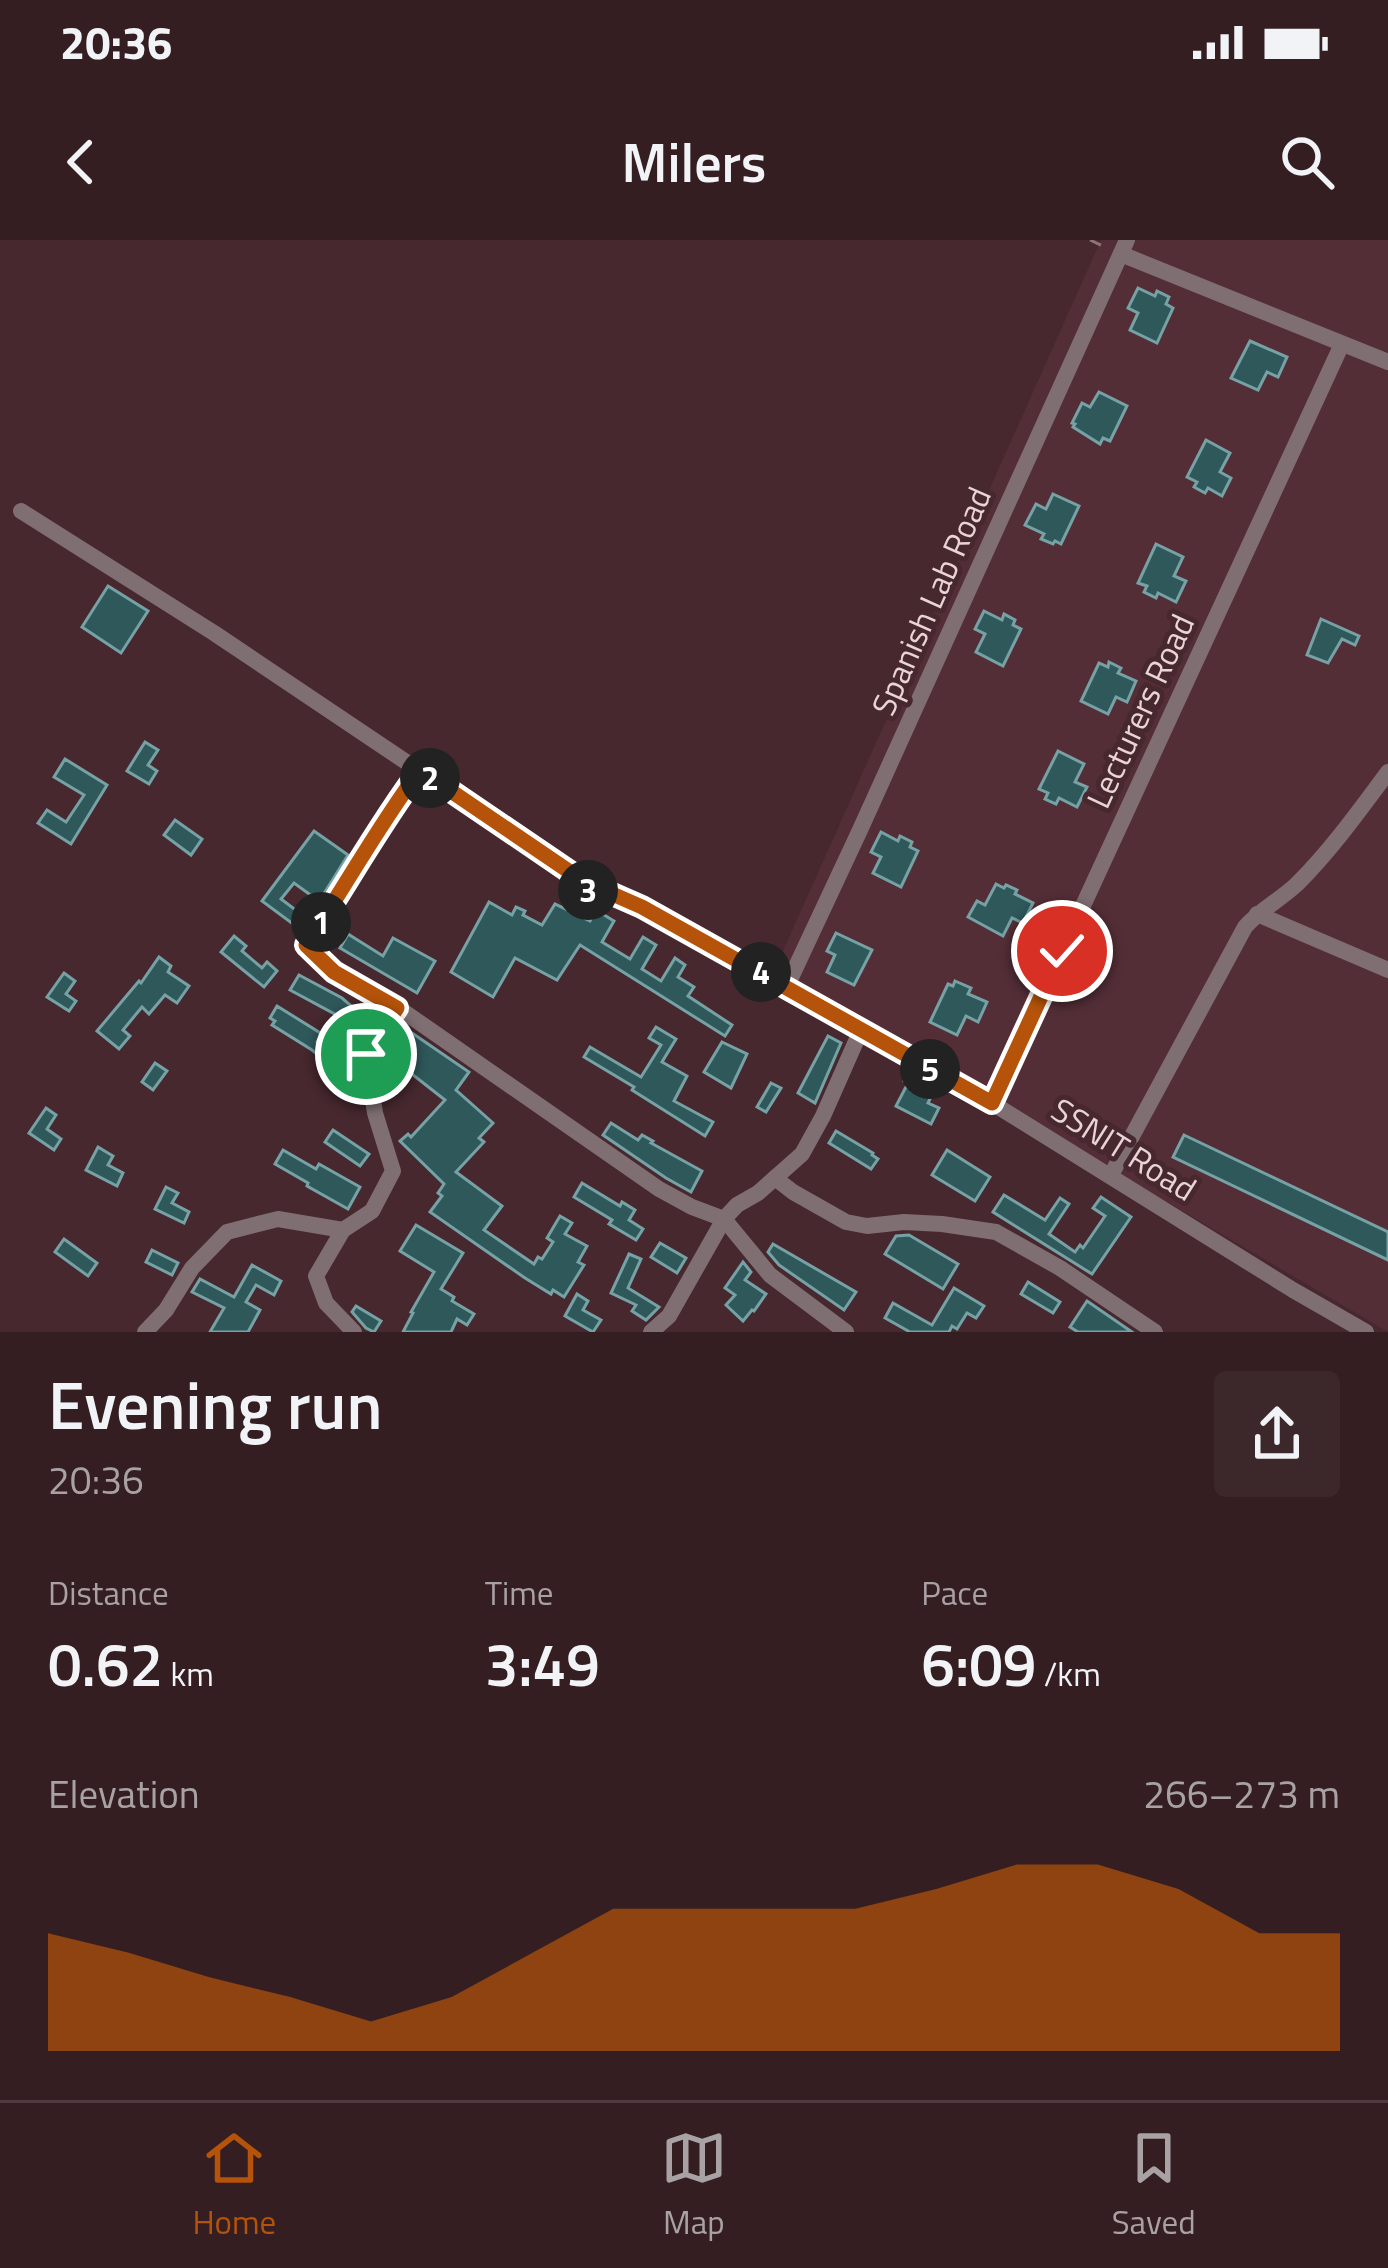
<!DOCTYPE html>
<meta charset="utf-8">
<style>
:root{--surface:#341e22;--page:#3c272a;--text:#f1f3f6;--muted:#a9a2a5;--line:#4e3c40;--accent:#b45309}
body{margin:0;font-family:"Titillium Web",sans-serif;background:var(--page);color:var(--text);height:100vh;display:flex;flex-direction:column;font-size:45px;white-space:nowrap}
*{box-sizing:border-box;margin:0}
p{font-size:39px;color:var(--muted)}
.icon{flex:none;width:66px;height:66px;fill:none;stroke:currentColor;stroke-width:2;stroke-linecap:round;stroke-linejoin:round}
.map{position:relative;height:1092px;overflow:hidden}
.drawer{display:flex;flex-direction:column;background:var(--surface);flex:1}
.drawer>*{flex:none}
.pin{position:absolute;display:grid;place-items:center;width:102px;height:102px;color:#fff;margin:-51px;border:6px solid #fff;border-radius:50%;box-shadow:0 3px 12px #0007}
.km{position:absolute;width:60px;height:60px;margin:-30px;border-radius:50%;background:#222;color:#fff;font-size:33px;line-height:60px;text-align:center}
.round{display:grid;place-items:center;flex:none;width:126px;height:126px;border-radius:12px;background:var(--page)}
.head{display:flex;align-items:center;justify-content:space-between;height:204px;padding:0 48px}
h1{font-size:66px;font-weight:600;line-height:90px}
.stats{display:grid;grid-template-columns:repeat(3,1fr);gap:18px;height:204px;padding:12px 48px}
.stats div{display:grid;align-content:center}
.stats b{font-size:60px;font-weight:600}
.stats small{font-size:33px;font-weight:400}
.stats p{font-size:33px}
.chart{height:336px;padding:24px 48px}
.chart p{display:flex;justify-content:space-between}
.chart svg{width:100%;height:216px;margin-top:12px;fill:var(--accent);opacity:.7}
.status{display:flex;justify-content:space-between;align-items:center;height:84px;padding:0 60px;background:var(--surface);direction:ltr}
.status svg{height:33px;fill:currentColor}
header{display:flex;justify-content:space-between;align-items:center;height:156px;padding:0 48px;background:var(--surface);font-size:54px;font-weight:600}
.menu{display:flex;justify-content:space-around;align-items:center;height:168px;border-top:3px solid var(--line);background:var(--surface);font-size:33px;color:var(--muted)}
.menu a{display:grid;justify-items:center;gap:6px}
.menu .current{color:var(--accent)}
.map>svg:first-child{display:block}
</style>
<div class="status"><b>20:36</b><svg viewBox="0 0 49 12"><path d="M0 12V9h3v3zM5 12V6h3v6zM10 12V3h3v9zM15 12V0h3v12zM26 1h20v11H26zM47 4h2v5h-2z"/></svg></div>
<header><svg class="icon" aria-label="back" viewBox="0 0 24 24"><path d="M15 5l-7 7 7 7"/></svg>Milers<svg class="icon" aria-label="search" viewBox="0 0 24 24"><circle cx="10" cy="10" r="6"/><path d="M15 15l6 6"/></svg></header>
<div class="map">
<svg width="1388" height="1092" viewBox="0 0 1388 1092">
<rect width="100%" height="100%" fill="#46282e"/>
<path fill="#542e37" d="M 1101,0 L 1388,0 L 1388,1092 L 774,731 Z"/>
<g fill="#2f585b" stroke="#76a1a5" stroke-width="3">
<path d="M 1138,48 L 1155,56 L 1157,51 L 1169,57 L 1166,64 L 1173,68 L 1157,103 L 1130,90 L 1138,73 L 1128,68 Z"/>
<path d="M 1250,101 L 1287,117 L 1278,137 L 1267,132 L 1258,150 L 1231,138 Z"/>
<path d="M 1099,152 L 1127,166 L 1110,201 L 1103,198 L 1100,204 L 1073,187 L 1075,184 L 1072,183 L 1082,163 L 1090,167 Z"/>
<path d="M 1206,200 L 1230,213 L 1220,232 L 1231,238 L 1222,256 L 1208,248 L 1205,253 L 1194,247 L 1197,242 L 1187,237 Z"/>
<path d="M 1053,254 L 1079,266 L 1061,304 L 1055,301 L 1053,304 L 1041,299 L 1044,294 L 1025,285 L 1036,264 L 1046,269 Z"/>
<path d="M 1156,304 L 1183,317 L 1174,336 L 1186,341 L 1176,362 L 1158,353 L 1156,358 L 1144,352 L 1147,346 L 1138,343 Z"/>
<path d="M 108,346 L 148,371 L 121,413 L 82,387 Z"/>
<path d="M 984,371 L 1002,380 L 1004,374 L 1015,380 L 1013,385 L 1021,389 L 1003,426 L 976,412 L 985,394 L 975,389 Z"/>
<path d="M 1321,379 L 1359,396 L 1355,405 L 1342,399 L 1328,423 L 1307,415 Z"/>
<path d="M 1109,422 L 1121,428 L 1118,433 L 1136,441 L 1127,462 L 1116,457 L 1108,474 L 1081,461 L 1099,423 L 1108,427 Z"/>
<path d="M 145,502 L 158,510 L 148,525 L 157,531 L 149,544 L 127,531 Z"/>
<path d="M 1058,511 L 1084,524 L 1075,542 L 1087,547 L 1077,567 L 1059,558 L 1056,564 L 1045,559 L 1048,553 L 1039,549 Z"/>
<path d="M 65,519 L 107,545 L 71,604 L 38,583 L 47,570 L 66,582 L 84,555 L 54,537 Z"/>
<path d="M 175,580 L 202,599 L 191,615 L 164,595 Z"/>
<path d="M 314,591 L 348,615 L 310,676 L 301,670 L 312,656 L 294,643 L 281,659 L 305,677 L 297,687 L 262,661 Z"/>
<path d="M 881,592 L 898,601 L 900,596 L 912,602 L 910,607 L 918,611 L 901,647 L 873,633 L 881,617 L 871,612 Z"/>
<path d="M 996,644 L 1004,648 L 1006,645 L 1017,650 L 1015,654 L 1033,663 L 1023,683 L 1012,678 L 1003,696 L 968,677 L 977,661 L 985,665 Z"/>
<path d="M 489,662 L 512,675 L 516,667 L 525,671 L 523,675 L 542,685 L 555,664 L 590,681 L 596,670 L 614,681 L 602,702 L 630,719 L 643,697 L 656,705 L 642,729 L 661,741 L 675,718 L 685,725 L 678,737 L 694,747 L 688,756 L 732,785 L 725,796 L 580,705 L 557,740 L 515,718 L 493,757 L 451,732 Z"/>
<path d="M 836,693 L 872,710 L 854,745 L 827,732 L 835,715 L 827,711 Z"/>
<path d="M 348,694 L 383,716 L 393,698 L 435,721 L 417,753 L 340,708 Z"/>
<path d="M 234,696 L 246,706 L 242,711 L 262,728 L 267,722 L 277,731 L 264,747 L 221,712 Z"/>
<path d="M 159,717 L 171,726 L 168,732 L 189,746 L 177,763 L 165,755 L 149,774 L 142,767 L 123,790 L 130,796 L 119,809 L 97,791 L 139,741 L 141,743 Z"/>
<path d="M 64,733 L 75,741 L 66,754 L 76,761 L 69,771 L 47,757 Z"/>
<path d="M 299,735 L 342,758 L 371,783 L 361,795 L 341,780 L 342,778 L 290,750 Z"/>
<path d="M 955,741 L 971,748 L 968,754 L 987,762 L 978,782 L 966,776 L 957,795 L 930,782 L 948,744 L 953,746 Z"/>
<path d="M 277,766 L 322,794 L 317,802 L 349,827 L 343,835 L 312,810 L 272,785 L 275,781 L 270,778 Z"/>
<path d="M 656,787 L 676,799 L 662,822 L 687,836 L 674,861 L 713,882 L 705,896 L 632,850 L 634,847 L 584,817 L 590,807 L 641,837 L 661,805 L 649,798 Z"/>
<path d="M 412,793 L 469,832 L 456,850 L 493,883 L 479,898 L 484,902 L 456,932 L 502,966 L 484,990 L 534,1024 L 538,1017 L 542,1019 L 553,1002 L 547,998 L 560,976 L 572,983 L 565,994 L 587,1006 L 578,1022 L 584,1025 L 564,1057 L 553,1050 L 551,1054 L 525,1038 L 430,972 L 442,956 L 438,953 L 444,944 L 400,901 L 408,894 L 411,897 L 445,860 L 394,820 Z"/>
<path d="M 828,796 L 841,803 L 815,863 L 798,853 Z"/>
<path d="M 722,802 L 747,814 L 731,848 L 704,832 Z"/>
<path d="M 155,823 L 167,831 L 153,850 L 142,842 Z"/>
<path d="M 910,831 L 936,846 L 928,863 L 939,868 L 931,884 L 896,866 L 908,843 L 904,841 Z"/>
<path d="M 771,843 L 781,848 L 766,872 L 757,867 Z"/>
<path d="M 46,868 L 56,875 L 47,889 L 61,899 L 54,910 L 29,893 Z"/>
<path d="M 611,883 L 638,900 L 642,895 L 653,901 L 651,903 L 702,931 L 691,952 L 666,938 L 603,895 Z"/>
<path d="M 333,890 L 369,914 L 360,926 L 325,902 Z"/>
<path d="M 836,891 L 873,913 L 872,915 L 878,919 L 871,929 L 829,903 Z"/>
<path d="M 1184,895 L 1388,992 L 1388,1020 L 1173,917 Z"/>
<path d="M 98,907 L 113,916 L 108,925 L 123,933 L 117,946 L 86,930 Z"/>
<path d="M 283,910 L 316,929 L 319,924 L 360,947 L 348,969 L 307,946 L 308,943 L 275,924 Z"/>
<path d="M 947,910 L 990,937 L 975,961 L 932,935 Z"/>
<path d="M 582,943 L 620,966 L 622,962 L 635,970 L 629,980 L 643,989 L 636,1000 L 609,984 L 612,980 L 574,957 Z"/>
<path d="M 166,947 L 178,953 L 172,963 L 189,972 L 184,983 L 155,969 Z"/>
<path d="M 1004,955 L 1045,980 L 1060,958 L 1069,964 L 1049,994 L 1075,1012 L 1080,1005 L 1083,1008 L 1105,976 L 1093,968 L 1101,957 L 1131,977 L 1092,1034 L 993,972 Z"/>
<path d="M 416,985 L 463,1013 L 441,1049 L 454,1057 L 452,1061 L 474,1074 L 467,1085 L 457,1079 L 451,1092 L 403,1092 L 413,1073 L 411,1072 L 434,1032 L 400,1011 Z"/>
<path d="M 909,995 L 958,1024 L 943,1049 L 885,1014 L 896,996 Z"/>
<path d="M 64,999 L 97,1023 L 88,1036 L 55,1012 Z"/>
<path d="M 660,1003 L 686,1018 L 677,1033 L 651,1017 Z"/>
<path d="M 773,1004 L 856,1052 L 844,1070 L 779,1025 L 768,1012 Z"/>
<path d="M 152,1010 L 178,1023 L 172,1035 L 146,1022 Z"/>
<path d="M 629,1014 L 641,1019 L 628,1048 L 659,1067 L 646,1080 L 632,1071 L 636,1065 L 611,1053 Z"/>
<path d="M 743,1022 L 751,1032 L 745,1040 L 766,1054 L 754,1071 L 752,1070 L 743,1081 L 726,1065 L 735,1055 L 725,1048 Z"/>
<path d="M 252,1025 L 281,1041 L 274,1055 L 256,1045 L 246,1062 L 260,1070 L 248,1092 L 210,1092 L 224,1068 L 192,1052 L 200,1039 L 234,1057 Z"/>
<path d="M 1028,1042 L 1060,1062 L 1053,1073 L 1021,1054 Z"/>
<path d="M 954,1048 L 984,1066 L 976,1078 L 967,1073 L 957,1089 L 952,1086 L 949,1092 L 910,1092 L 885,1078 L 893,1063 L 932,1085 Z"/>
<path d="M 577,1054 L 588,1061 L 583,1070 L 601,1080 L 593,1092 L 565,1076 Z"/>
<path d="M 1087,1061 L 1132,1092 L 1078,1092 L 1070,1087 Z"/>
<path d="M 356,1066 L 381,1081 L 374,1092 L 366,1088 L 352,1072 Z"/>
</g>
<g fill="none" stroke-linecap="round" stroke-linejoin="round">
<path stroke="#8e7479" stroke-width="3" stroke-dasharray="12 6" stroke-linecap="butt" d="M 1090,0 L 1105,7"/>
<g stroke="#7f6f72" stroke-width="16">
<path d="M 1121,14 L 1388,122"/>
<path d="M 21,271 L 214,393 L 570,632 L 587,650 L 601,649 L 614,653 L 787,746 L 992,863 L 1293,1050 L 1366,1092"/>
<path d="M 420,531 C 378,586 345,647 306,705 L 334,732 L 387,760 L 659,949 L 692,967 L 724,979 L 770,1035 L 846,1092"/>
<path d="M 1257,674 L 1388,730"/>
<path d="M 787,746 L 860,590 L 1127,0"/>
<path d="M 992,863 L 1342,104"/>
<path d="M 1111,935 L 1245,687 C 1260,670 1280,660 1297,644 C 1331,610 1359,571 1388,532"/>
<path d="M 775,938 L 793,952 L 846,982 L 867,986 L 904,982 L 942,984 L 996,992 L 1060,1028 L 1155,1092"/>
<path d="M 145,1092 L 166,1070 L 192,1028 L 227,992 L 278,979 L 343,990"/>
<path d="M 354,1092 L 326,1063 L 316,1036 L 343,990 L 372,971 L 393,931 L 375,873 L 366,814 L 397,768"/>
<path d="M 651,1092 L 669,1076 L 724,979 L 737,965 L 758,953 L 802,914 L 823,876 L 861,790"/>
</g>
</g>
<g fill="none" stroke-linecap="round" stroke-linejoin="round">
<defs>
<path id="route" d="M 366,814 L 397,768 L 334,732 L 306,705 C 345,647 378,586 420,530 L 570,632 L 587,650 L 601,649 L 642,667 L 992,863 L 1062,711"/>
</defs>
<use href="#route" stroke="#fff" stroke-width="24"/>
<use href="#route" stroke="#b45309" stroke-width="15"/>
</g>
<g text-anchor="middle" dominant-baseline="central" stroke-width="10" stroke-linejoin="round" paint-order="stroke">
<g font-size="33" fill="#e9d4d7" stroke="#46282e">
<text transform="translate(931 361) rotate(-66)">Spanish Lab Road</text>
<text transform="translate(1140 471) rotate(-65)">Lecturers Road</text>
<text transform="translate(1124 909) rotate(32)">SSNIT Road</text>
</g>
</g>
</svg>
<div class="pin" style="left:366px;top:814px;background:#1e9e55"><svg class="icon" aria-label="arrive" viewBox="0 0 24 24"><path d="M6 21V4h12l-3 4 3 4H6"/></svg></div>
<div class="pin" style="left:1062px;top:711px;background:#d93025"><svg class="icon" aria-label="check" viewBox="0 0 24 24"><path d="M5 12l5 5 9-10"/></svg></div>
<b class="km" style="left:321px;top:682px">1</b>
<b class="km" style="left:430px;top:538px">2</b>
<b class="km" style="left:588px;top:650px">3</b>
<b class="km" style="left:761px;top:732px">4</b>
<b class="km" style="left:930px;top:829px">5</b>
</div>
<section class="drawer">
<div class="head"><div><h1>Evening run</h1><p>20:36</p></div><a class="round"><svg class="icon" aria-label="share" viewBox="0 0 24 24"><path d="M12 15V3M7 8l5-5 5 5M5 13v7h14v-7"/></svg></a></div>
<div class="stats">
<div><p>Distance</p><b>0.62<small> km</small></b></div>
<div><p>Time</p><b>3:49</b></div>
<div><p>Pace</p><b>6:09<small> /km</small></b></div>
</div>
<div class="chart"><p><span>Elevation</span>266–273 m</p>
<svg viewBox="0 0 160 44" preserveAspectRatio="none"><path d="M0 44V20L10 24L20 29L30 33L40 38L50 33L60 24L70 15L80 15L90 15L100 15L110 11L120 6L130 6L140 11L150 20L160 20V44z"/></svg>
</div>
</section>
<nav class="menu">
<a class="current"><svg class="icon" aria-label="home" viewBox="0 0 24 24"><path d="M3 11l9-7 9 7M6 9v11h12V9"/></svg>Home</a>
<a><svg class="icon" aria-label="map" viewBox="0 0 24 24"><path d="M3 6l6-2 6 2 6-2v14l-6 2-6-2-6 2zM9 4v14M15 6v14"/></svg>Map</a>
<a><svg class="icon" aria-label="saved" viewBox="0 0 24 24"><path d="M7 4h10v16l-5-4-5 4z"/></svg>Saved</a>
</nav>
